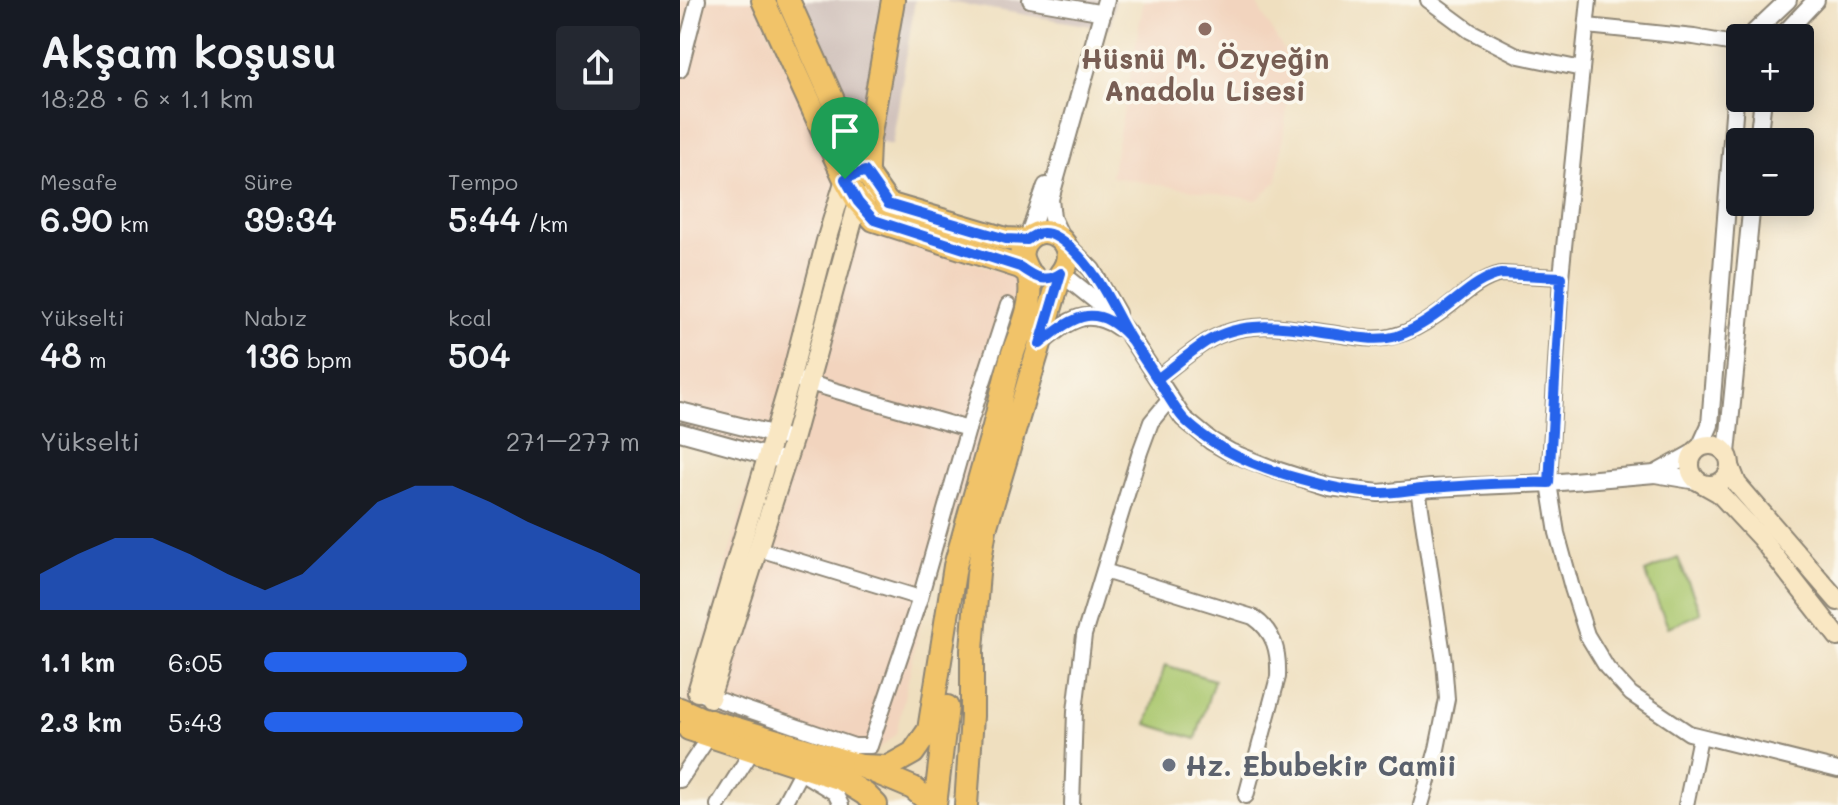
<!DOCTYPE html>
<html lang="tr">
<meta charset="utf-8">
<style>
:root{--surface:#171b24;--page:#242831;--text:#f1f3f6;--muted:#9ea1a6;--accent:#2563eb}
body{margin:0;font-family:Mali,sans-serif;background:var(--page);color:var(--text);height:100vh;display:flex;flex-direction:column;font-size:30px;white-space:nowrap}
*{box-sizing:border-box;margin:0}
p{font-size:26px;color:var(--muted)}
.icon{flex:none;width:44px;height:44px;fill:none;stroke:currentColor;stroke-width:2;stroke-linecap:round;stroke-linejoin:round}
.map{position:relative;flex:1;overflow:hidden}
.side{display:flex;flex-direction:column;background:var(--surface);width:680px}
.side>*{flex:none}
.controls{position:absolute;left:1046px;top:24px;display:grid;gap:16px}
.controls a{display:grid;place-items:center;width:88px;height:88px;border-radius:8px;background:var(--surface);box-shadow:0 4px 20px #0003;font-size:40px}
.pin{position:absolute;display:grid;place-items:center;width:68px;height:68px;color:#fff;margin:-82px -34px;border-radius:50% 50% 50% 0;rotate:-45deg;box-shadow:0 0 8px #0007}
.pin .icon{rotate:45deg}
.round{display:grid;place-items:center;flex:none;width:84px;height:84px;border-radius:8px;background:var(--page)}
.headline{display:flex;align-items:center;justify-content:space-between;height:136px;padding:0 40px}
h1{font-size:44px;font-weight:600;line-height:60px}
.metrics{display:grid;grid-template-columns:repeat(3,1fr);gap:12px;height:136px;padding:8px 40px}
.metrics div{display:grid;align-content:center}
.metrics b{font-size:34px;font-weight:600}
.metrics small{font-size:22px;font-weight:400}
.metrics p{font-size:22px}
.chart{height:224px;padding:16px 40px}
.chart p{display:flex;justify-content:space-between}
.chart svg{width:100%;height:144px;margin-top:8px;fill:var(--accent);opacity:.7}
ul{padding:0 40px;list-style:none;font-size:26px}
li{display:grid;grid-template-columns:128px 96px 1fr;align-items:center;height:60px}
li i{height:20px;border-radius:10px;background:var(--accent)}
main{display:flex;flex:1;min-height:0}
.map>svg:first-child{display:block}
</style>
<main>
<section class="side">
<div class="headline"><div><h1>Akşam koşusu</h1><p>18:28 · 6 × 1.1 km</p></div><a class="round"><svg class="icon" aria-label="share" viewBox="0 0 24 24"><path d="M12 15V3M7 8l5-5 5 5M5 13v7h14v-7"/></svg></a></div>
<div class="metrics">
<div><p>Mesafe</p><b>6.90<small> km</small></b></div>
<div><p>Süre</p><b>39:34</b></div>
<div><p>Tempo</p><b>5:44<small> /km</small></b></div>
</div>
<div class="metrics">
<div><p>Yükselti</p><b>48<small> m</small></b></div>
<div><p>Nabız</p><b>136<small> bpm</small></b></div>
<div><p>kcal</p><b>504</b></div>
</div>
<div class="chart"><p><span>Yükselti</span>271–277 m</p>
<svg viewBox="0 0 160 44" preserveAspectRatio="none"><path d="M0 44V33L10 27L20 22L30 22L40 27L50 33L60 38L70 33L80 22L90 11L100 6L110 6L120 11L130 17L140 22L150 27L160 33V44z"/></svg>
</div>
<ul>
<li><b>1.1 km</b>6:05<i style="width:54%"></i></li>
<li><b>2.3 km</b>5:43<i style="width:69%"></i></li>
</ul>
</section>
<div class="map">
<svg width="1158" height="805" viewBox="0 0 1158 805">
<rect width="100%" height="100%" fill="#fbf7ec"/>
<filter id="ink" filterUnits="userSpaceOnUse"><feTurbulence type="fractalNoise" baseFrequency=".0125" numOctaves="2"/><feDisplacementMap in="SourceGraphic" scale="16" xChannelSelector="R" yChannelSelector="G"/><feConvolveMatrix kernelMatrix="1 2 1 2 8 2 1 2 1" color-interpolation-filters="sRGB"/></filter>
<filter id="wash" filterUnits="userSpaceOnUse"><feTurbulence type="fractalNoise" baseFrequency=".006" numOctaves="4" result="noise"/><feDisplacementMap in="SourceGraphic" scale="32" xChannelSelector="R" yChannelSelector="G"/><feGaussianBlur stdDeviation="1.8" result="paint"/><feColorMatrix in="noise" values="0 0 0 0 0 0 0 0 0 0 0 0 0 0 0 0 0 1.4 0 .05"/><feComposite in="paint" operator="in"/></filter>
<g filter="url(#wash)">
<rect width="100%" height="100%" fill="#efdfbf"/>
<g fill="#f2d4be">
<path d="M 0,0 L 75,0 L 176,222 L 333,276 L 341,289 L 337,315 L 241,621 L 216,734 L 186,760 L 35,715 L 7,702 L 76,458 L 0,437 Z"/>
<path d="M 464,0 L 574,0 L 613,66 L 597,181 L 577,200 L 431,177 Z"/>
</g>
<g fill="#cfc0ba">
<path d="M 121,0 L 235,0 L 212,145 L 189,140 Z"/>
<path d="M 257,0 L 435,0 L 430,29 Z"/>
</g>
<g fill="#aac76e" stroke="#6a794c" stroke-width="2">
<path d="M 998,558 L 1021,613 L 988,627 L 965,572 Z"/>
<path d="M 485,665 L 534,680 L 516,739 L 467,724 Z"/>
</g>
</g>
<g filter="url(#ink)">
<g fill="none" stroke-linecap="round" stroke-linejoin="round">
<defs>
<g id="minor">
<path d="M 350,0 L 424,13"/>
<path d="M 748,0 L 790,31 L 839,56 L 902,69"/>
<path d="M 909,0 L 881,277 L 869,483 L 877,533 L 892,588 L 907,635 L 927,668 L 951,694 L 1009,733 L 1158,770"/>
<path d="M 907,26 L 1014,37 L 1060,45"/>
<path d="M 0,70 L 18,0"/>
<path d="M 477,379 C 493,367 509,353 526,342 C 566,317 612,328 656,334 C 676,337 697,342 717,335 C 729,332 744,324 755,316 C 777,302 795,280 821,274 L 881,277"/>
<path d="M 119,380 L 288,429"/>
<path d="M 738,489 L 764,661 L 767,699 L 757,749 L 741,805"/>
<path d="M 79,549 L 240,598"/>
<path d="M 424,571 L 573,617 C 595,632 599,652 598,677 L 566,796"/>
<path d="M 21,694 L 174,746 L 190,746 L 240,598 L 288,429 L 328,305"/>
<path d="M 125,775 L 155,793 L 161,805"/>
<path d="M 0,780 L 26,741"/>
<path d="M 38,805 L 69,756"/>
<path d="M 103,805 L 120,773"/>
<path d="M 392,805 L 395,711 L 404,635 L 460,452 L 471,422 L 490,399"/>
<path d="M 1006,805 L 1020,737"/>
</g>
<g id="tertiary">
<path d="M 426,0 L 370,199 L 372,218 L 383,241 L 412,270 L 437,313"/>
<path d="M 1068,38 L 1108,0"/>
<path d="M 1100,38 L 1136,0"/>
<path d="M 1078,142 L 1083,98"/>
<path d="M 347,240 L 366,186"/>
<path d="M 381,273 L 430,312 L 449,335 L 503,418 L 531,441 L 550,452 L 590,468 L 649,487 L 699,493 L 752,488 L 869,483 L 975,474"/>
<path d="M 360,344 C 387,322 404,305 438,327"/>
<path d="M 0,411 L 104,437"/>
<path d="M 0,432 L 105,461"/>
<path d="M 1020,447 L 1030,425 L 1058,62 L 1060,54"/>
<path d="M 1013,453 L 975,474 L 1017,481"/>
<path d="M 1047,453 L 1072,202"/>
</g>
<g id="secondary">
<circle cx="1030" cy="465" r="20"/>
<path d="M 1050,466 L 1057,484 L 1158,601"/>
<path d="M 1023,484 L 1039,493 L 1080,537 L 1158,637"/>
<path d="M 17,692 L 111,377 L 146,241 L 165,179 L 171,176"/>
<path d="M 30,698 L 113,440 L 178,202 L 188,197"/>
</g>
<g id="primary">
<path d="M 83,0 L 165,179 L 178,202 L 194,220 L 340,267 L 352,275"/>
<path d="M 108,0 L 185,171 L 208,204 L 326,239 L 347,240"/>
<path d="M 187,168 L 188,144 L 213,0"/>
<path d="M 286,805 L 292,716 L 292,650 L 298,573 L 305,529 L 381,273 C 404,244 362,216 345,243 C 338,254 343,262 348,272 C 350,278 351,290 350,296 C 349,316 338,337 332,356 C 324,381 319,408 312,434"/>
</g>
<g id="trunk">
<path d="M 0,709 L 20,718 L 181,766 L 233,788 L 246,799 L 249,805"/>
<path d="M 9,729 L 161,779 L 185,794 L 196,805"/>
<path d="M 181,766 L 208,767 L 233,753 L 249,730 L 275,566 L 312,434"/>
<path d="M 255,805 L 267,707"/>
</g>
</defs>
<use href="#minor" stroke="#8d8575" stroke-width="18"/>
<use href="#tertiary" stroke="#8d8575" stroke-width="20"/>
<use href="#secondary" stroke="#8d8575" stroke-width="22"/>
<use href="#primary" stroke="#8d8575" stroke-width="26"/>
<use href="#trunk" stroke="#8d8575" stroke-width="26"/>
<use href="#minor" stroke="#fff" stroke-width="14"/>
<use href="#tertiary" stroke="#fff" stroke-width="16"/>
<use href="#secondary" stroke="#f9e7c3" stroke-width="18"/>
<use href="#primary" stroke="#f1c369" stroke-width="22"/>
<use href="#trunk" stroke="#f1c369" stroke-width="22"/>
</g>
</g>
<g fill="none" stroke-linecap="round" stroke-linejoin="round" filter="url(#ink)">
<defs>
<path id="route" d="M 165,179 L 178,202 L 194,220 L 340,267 C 354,277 365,284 381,273 L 360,344 C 374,333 389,319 407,316 C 451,311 478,390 503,418 C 515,431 532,442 547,451 C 583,471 658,492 699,493 C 717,493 735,489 753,488 C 792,485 831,482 869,483 L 881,277 L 821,274 C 800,278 785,293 769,305 C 754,317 735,330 717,336 C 697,342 676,337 656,334 C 612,328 566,317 526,342 C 509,353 493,367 477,379 C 467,364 458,351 449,336 C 430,303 419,273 390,247 C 376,235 363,226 347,240 L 326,239 L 208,204 L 185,171 L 165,179"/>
</defs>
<use href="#route" stroke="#fff" stroke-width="16"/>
<use href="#route" stroke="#2563eb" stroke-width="10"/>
</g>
<circle fill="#8d6e63" stroke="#fbf7ec" stroke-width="3" cx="525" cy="29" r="8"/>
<circle fill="#6b7280" stroke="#fbf7ec" stroke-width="3" cx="489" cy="765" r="8"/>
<g text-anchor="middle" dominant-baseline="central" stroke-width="7" stroke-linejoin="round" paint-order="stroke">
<g font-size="28" font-weight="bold" fill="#785e54" stroke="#fbf7ec">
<text x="525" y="58">Hüsnü M. Özyeğin<tspan x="525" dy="32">Anadolu Lisesi</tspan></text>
</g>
<g font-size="28" font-weight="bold" fill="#5b616d" stroke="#fbf7ec" text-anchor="start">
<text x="505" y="765">Hz. Ebubekir Camii</text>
</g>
</g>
</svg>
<div class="controls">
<a>+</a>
<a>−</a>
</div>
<div class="pin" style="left:165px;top:179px;background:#1e9e55"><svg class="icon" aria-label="arrive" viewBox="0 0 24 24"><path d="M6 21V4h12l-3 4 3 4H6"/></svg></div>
</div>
</main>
